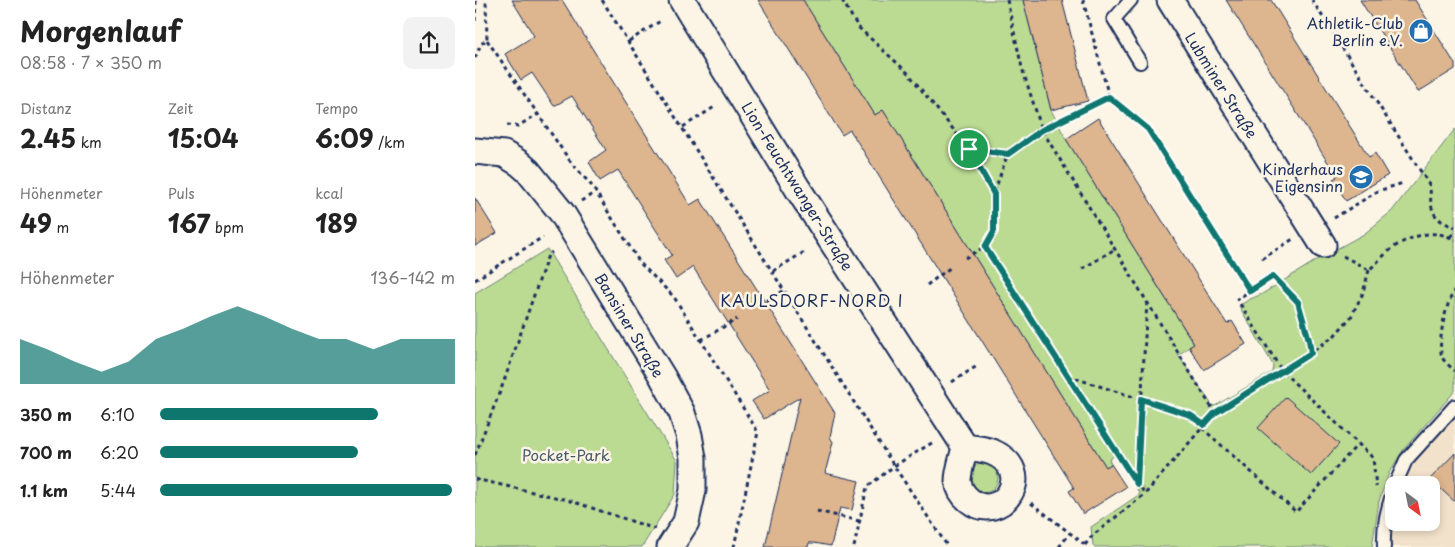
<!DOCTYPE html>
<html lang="de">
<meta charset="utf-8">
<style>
:root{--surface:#fff;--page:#f2f2f2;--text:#222;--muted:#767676;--accent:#0f766e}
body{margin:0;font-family:"Playpen Sans",sans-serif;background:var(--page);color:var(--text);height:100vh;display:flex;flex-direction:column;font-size:19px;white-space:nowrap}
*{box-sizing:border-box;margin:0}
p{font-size:16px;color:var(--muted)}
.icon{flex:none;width:28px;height:28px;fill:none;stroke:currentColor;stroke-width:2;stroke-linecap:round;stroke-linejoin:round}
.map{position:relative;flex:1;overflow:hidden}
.panel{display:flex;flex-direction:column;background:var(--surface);width:475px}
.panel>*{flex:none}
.needle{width:32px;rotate:148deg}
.fabs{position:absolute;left:910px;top:476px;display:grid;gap:10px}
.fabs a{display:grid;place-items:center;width:55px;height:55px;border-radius:10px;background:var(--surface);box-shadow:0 2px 8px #0003;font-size:25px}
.pin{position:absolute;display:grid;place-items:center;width:42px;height:42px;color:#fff;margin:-21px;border:2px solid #fff;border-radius:50%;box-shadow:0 1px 5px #0007}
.round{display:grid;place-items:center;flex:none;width:52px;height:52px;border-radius:10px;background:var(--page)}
.overview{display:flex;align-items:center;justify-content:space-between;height:85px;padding:0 20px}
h1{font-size:28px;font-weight:700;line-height:38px}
.metrics{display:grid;grid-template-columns:repeat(3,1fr);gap:8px;height:85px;padding:5px 20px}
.metrics div{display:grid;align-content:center}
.metrics b{font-size:25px;font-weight:700}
.metrics small{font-size:14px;font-weight:400}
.metrics p{font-size:14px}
.chart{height:140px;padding:10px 20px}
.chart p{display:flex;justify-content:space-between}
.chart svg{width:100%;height:90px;margin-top:5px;fill:var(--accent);opacity:.7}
ul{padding:0 20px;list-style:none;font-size:16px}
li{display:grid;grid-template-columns:80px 60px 1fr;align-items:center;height:38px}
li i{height:12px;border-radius:6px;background:var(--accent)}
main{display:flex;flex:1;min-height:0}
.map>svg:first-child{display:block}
</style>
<main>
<section class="panel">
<div class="overview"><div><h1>Morgenlauf</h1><p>08:58 · 7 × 350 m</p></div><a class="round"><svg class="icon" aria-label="share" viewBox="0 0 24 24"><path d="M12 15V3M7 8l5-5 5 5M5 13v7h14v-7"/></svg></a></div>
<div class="metrics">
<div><p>Distanz</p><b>2.45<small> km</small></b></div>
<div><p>Zeit</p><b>15:04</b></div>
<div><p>Tempo</p><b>6:09<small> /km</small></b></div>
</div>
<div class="metrics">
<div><p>Höhenmeter</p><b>49<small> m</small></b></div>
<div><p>Puls</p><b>167<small> bpm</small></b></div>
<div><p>kcal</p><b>189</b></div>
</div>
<div class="chart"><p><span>Höhenmeter</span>136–142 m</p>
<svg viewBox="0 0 160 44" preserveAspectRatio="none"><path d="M0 44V22L10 27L20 33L30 38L40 33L50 22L60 17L70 11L80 6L90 11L100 17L110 22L120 22L130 27L140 22L150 22L160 22V44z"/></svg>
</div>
<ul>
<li><b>350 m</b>6:10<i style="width:74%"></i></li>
<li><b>700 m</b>6:20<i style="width:67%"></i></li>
<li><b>1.1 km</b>5:44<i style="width:99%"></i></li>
</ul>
</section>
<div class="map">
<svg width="980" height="547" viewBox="0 0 980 547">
<rect width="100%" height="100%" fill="#fcf5e5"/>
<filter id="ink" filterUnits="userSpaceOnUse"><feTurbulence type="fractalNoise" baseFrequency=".02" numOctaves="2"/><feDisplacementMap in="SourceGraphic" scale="10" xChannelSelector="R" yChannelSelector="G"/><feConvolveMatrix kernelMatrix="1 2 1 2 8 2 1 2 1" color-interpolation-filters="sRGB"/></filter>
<g filter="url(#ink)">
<path fill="#f3e2cb" d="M 980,416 L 980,547 L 916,547 L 919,521 L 919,522 L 956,522 L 956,485 L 928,485 L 930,478 L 939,463 Z"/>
<g fill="#bbda92" stroke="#6b8478">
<path d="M 328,0 L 548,0 L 576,110 L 591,139 L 719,344 L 703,355 L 737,405 L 740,406 L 797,372 L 798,365 L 764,306 L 773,300 L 787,294 L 845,258 L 889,234 L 917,211 L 980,129 L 980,391 L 929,449 L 914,473 L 904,501 L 897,547 L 620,547 L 618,545 L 616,527 L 665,494 L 640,455 L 634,460 L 636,464 L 631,467 L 408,110 L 400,115 Z"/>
<path d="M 72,249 L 202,461 L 200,494 L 167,547 L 0,547 L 0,293 Z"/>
<circle cx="508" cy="478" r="15"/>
</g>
<g fill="#ddb58e" stroke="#1b2f5e">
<path d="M 37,0 L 87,0 L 215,205 L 225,199 L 360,413 L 355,437 L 358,442 L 350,473 L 384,481 L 377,510 L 365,508 L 356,546 L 339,543 L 334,543 L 333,547 L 290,547 L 325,397 L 289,419 L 277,401 L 295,390 L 218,267 L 201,279 L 189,260 L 197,255 L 143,170 L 125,181 L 114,162 L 131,150 L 97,96 L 79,106 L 57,73 L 46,80 L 30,54 L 59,36 Z"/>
<path d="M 283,0 L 328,0 L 400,115 L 408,110 L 631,467 L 636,464 L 651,487 L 608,514 L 594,491 L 599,488 L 375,130 L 367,135 Z"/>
<path d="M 548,0 L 587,0 L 613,101 L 576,110 Z"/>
<path d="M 751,0 L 796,0 L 894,157 L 900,153 L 913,175 L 871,201 L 858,179 L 862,177 Z"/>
<path d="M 885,0 L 940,0 L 980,64 L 980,69 L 943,92 Z"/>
<path d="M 623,118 L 752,324 L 757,321 L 771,344 L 729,370 L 714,347 L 719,344 L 591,139 Z"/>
<path d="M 0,198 L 22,233 L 0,246 Z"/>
<path d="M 811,397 L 864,444 L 836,475 L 783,428 Z"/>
<path d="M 980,453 L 980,502 L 955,479 Z"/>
</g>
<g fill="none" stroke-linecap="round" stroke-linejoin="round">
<defs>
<g id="service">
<path d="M 656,0 L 639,19 L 665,62"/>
<path d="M 920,485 L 931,460 L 980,406"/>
<path d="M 909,547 C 908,525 912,510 919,489"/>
</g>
<g id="minor">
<path d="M 207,0 L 323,189 L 490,447 C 488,457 483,471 483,481 C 484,489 489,496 494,500 C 525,526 564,472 517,452 C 509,449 499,448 490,447"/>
<path d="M 695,0 L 848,245"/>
<path d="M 0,151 L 29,154 L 44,163 L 53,171 L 87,213 L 187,376 L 207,413 L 214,435 L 218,458 L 218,490 L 211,522 L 195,547"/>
</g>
</defs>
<use href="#service" stroke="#1b2f5e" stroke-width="16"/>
<use href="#minor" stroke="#1b2f5e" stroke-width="29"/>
<g stroke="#1b2f5e" stroke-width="3" stroke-dasharray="4 4" stroke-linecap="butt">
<path d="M 127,0 L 419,466 L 473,547"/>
<path d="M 367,0 L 383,27 L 433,73 L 494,149 L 519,193"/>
<path d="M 532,0 L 547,68 L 567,130 L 740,413"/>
<path d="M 608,0 L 634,97 L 673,129 L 775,291"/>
<path d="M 837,0 L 955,186 C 956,209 955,219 980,227"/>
<path d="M 0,21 L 1,0"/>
<path d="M 12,40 L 95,161 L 117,186 L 165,263 L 199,297 L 283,432 L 259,547"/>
<path d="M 154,41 L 187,20"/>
<path d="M 0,58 L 6,44 L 12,40 L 11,0"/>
<path d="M 32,125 L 43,126 L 63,114"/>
<path d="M 208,127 L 241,106"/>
<path d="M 495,149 L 533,153"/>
<path d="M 106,201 L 121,192"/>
<path d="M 859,218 L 903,191 L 928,183"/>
<path d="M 975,237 L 980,232"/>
<path d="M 509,247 L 670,494"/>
<path d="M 868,256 L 894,270 C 903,262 913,250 924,244 C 942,234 962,229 980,240"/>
<path d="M 490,258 L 509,247 L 519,231 L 519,193 L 533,153 L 567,130 L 634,97"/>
<path d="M 787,259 L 818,239"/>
<path d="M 607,269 L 640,249"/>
<path d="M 298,271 L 331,251"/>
<path d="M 0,280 L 68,237"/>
<path d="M 452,285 L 476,267"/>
<path d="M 980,289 C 971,303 962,341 967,357 C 969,362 976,367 980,371"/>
<path d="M 284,305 L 310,290"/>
<path d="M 226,340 L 262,319"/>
<path d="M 836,353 L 834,340 L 823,303 L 798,277 L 762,299 L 807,371 L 898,458 L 901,487"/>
<path d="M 593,376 L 715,415 L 729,425"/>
<path d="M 477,382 L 502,366"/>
<path d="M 727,428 L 821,512 L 883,444"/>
<path d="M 0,455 L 28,384 L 73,255 L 77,252"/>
<path d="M 0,479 L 93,500 L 180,529"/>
<path d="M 662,482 L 672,301"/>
<path d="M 556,503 L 613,547"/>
<path d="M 342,511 L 384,521"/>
<path d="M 610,545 L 617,536 L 670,494 L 740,413 L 823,362 L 859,336 L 876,317 L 888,293 L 894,270"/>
<path d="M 379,547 L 392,487 L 419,466 L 460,441"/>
<path d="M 584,547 L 595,533"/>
</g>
<use href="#service" stroke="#fcf5e5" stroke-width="12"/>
<use href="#minor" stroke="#fcf5e5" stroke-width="25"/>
</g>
</g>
<g fill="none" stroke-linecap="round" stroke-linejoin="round" filter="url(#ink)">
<defs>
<path id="route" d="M 634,97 L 673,129 L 775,291 L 798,276 L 823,302 L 834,340 L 836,353 L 740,413 L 729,425 L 715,415 L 666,399 L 662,484 L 510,247 L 519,231 L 519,194 L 494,149 L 533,154 L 567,130 Z"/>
</defs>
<use href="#route" stroke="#fff" stroke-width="10"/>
<use href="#route" stroke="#0f766e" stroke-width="6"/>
</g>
<defs>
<symbol id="shop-disc" viewBox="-11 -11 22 22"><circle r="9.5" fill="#1f6fb2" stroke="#fcf5e5"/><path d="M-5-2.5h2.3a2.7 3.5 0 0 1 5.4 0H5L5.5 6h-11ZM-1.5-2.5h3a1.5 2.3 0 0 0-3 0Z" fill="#fff"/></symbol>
<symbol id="school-disc" viewBox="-11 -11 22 22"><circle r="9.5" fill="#1f6fb2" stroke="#fcf5e5"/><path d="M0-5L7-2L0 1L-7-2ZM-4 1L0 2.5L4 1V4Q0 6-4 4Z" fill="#fff"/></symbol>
</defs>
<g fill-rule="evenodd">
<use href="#shop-disc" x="932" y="17" width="28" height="28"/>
<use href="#school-disc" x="872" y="163" width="28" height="28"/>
</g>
<g text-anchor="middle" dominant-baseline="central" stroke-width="5" stroke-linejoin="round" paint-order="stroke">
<g font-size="15" fill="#1b2f5e" stroke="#fcf5e5" text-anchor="end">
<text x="928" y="22">Athletik-Club<tspan x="928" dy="17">Berlin e.V.</tspan></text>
<text x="868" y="168">Kinderhaus<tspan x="868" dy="17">Eigensinn</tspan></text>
</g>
<g font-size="15" fill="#1b2f5e" stroke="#fcf5e5">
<text transform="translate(747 85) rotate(58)">Lubminer Straße</text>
<text transform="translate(323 186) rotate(58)">Lion-Feuchtwanger-Straße</text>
<text transform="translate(155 325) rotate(59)">Bansiner Straße</text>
</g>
<g font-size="15" fill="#435a6b" stroke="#fcf5e5">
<text x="91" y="454">Pocket-Park</text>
</g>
<g font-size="16" letter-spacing="1" fill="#1b2f5e" stroke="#fcf5e5">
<text x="337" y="300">KAULSDORF-NORD I</text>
</g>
</g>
</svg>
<div class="fabs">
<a><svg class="needle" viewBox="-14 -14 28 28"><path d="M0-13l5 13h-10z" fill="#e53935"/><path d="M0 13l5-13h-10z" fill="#767676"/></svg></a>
</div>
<div class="pin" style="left:494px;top:149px;background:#1e9e55"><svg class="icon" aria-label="arrive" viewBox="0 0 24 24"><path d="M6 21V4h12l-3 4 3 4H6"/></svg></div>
</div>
</main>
